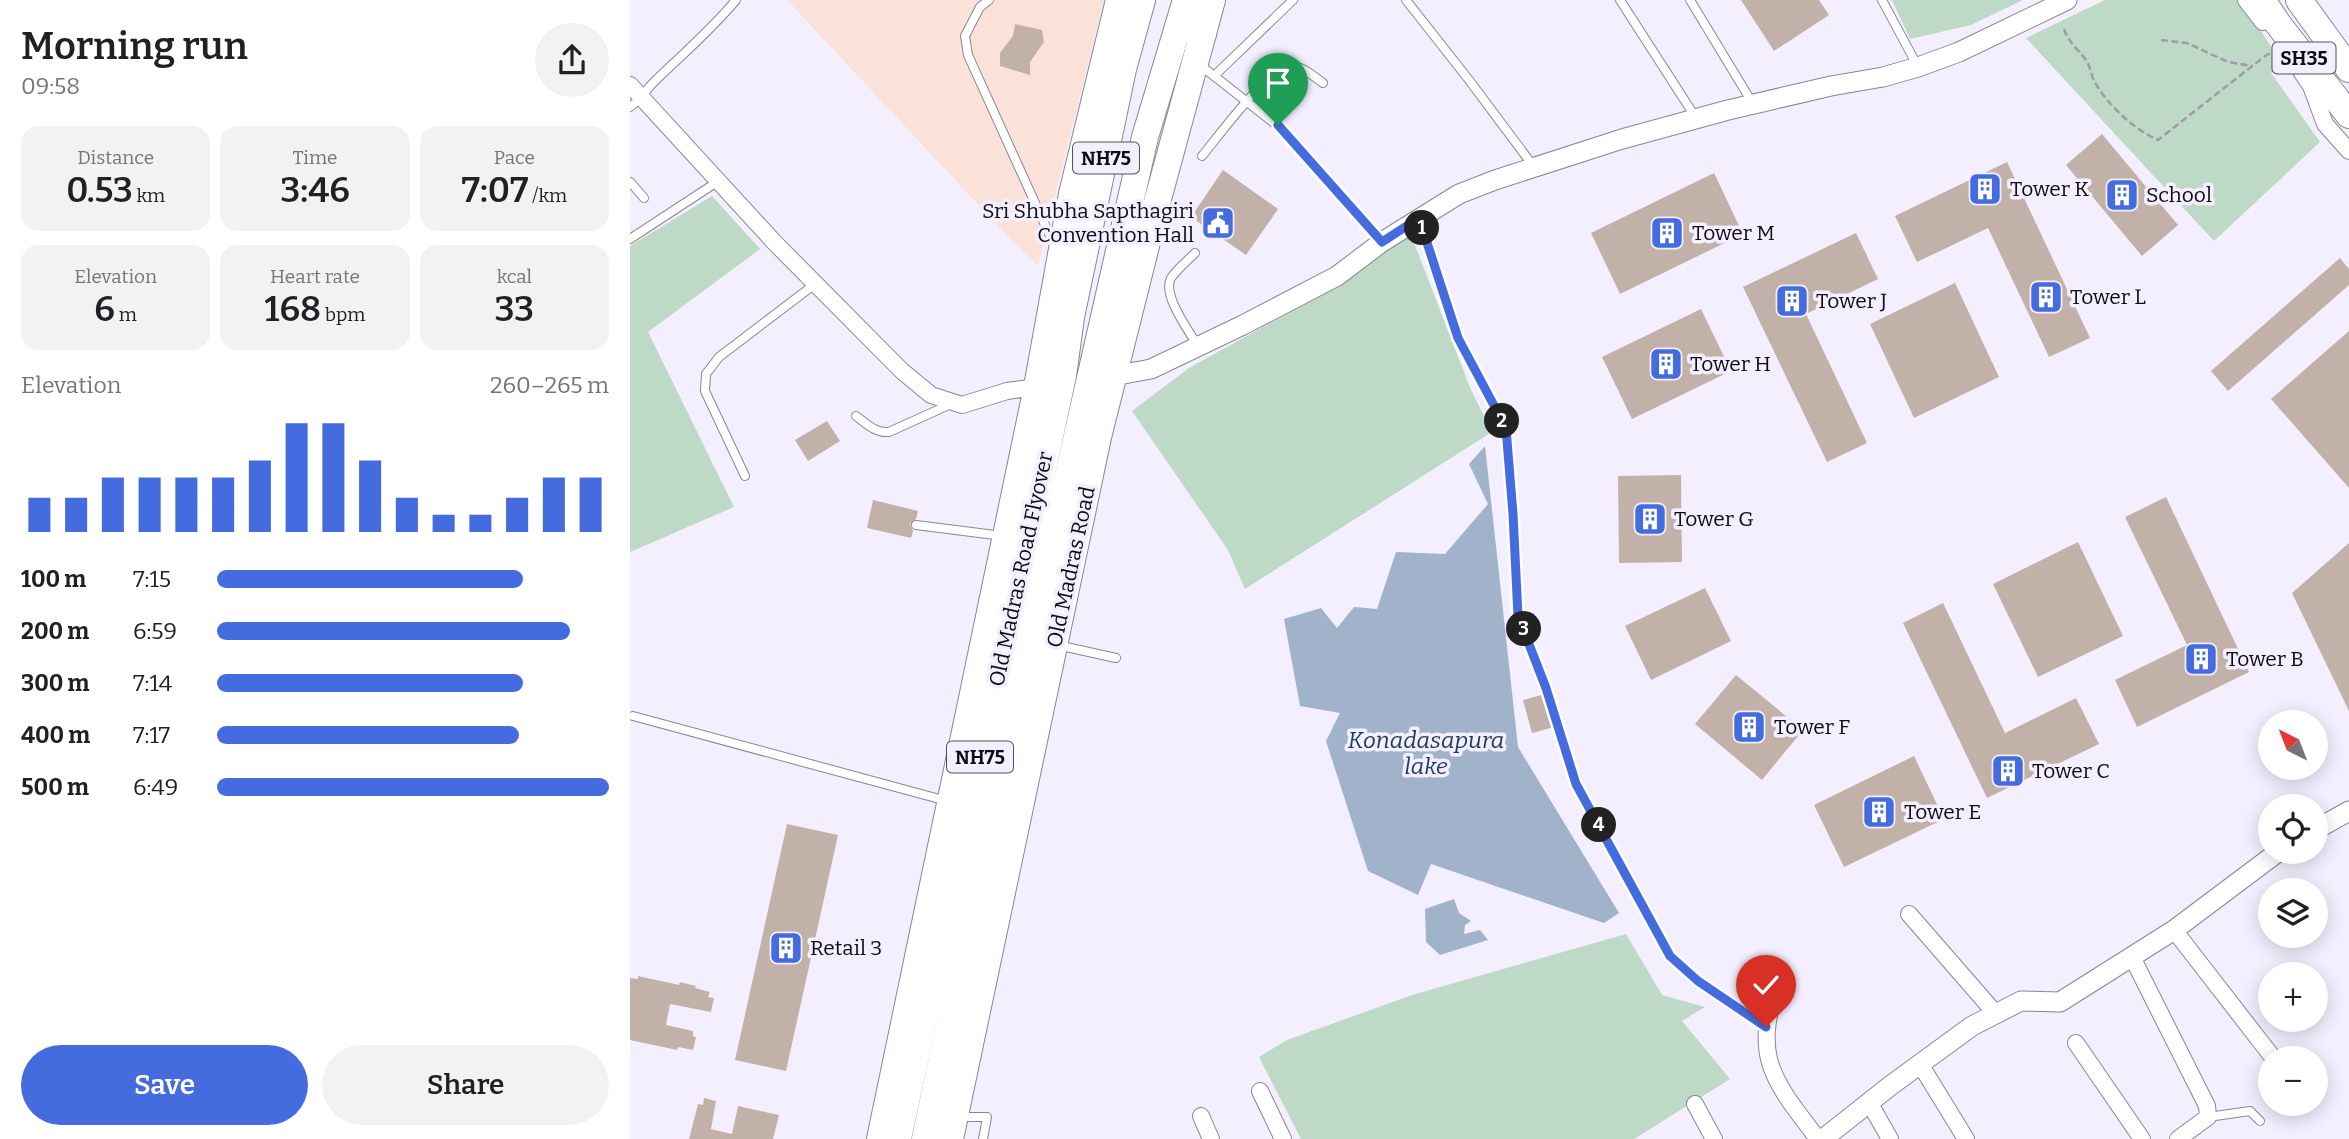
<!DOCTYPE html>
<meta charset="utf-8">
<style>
:root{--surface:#fff;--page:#f2f2f2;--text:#202124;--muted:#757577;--accent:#446cde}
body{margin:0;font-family:Bitter,serif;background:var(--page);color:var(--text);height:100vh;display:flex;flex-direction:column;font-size:26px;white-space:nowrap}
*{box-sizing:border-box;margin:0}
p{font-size:23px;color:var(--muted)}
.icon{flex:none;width:38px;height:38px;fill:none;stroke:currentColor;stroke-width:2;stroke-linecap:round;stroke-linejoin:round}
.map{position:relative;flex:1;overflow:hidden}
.drawer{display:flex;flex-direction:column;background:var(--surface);width:630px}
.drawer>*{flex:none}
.needle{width:46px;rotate:318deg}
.fabs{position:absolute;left:1628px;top:710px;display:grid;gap:14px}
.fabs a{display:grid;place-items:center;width:70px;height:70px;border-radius:50%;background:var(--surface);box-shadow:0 4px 18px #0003;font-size:35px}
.pin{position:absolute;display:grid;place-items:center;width:60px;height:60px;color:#fff;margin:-72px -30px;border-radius:50% 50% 50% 0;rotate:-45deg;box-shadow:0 0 7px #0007}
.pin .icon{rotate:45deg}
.km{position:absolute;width:35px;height:35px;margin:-18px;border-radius:50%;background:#222;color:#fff;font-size:19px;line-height:35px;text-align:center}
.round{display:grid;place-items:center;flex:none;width:74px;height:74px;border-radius:37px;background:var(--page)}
.headline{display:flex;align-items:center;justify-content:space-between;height:119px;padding:0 21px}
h1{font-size:38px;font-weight:600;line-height:52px}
.stats{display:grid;grid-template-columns:repeat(3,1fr);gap:10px;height:119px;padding:7px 21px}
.stats div{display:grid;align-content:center;border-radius:18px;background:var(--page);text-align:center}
.stats b{font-size:35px;font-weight:600}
.stats small{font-size:19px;font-weight:400}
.stats p{font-size:19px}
.chart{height:196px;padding:14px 21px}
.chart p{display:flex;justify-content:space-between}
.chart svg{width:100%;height:126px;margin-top:7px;stroke:var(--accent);stroke-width:6}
.action{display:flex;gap:14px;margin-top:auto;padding:14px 21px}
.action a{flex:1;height:80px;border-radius:42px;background:var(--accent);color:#fff;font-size:28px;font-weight:600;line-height:80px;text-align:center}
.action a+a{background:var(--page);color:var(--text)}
ul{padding:0 21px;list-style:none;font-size:23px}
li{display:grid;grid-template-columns:112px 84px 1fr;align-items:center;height:52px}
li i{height:18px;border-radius:9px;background:var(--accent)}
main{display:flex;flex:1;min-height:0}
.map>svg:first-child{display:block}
</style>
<main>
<section class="drawer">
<div class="headline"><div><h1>Morning run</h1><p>09:58</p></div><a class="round"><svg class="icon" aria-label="share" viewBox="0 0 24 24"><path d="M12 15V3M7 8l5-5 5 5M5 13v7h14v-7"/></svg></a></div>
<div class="stats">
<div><p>Distance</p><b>0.53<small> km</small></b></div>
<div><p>Time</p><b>3:46</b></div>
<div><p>Pace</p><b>7:07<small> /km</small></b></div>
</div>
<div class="stats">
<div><p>Elevation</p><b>6<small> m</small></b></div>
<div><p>Heart rate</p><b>168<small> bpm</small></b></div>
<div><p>kcal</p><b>33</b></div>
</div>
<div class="chart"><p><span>Elevation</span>260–265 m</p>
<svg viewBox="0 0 160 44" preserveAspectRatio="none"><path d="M5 44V32M15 44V32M25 44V25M35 44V25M45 44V25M55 44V25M65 44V19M75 44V6M85 44V6M95 44V19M105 44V32M115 44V38M125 44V38M135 44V32M145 44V25M155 44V25"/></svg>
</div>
<ul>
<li><b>100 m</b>7:15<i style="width:78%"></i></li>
<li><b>200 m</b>6:59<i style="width:90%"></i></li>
<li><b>300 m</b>7:14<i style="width:78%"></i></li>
<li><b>400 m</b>7:17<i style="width:77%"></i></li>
<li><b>500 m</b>6:49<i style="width:100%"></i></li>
</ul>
<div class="action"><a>Save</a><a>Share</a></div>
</section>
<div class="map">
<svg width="1719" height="1139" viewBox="0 0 1719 1139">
<rect width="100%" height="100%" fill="#f4efff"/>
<path fill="#fbe2d9" d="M 157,0 L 474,0 L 408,265 L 383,242 Z"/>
<g fill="#bed9c5">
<path d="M 1262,0 L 1393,0 L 1341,25 L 1280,39 Z"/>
<path d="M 1475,0 L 1611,0 L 1651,62 L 1641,73 L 1690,142 L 1584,241 L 1396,38 Z"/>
<path d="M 82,196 L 130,249 L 18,332 L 104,507 L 0,552 L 0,246 Z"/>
<path d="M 781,235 L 841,390 L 862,432 L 615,589 L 598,550 L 502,411 L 559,368 L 682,300 Z"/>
<path d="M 996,934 L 1032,995 L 1075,1007 L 1052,1021 L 1100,1079 L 1004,1139 L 671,1139 L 629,1057 L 657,1040 L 782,995 Z"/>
</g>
<g fill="#a0b3cb">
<path d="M 855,446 L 888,747 L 989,913 L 974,923 L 801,864 L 788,895 L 738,871 L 696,741 L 710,713 L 670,706 L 654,619 L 691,608 L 707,628 L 724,607 L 747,609 L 766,552 L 815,554 L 858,504 L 839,464 Z"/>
<path d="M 824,899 L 829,913 L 841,921 L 835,925 L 834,934 L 850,930 L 858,940 L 810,955 L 796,942 L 795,909 Z"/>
</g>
<g fill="#c1b1a9">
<path d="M 1111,0 L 1189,0 L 1199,15 L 1144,51 Z"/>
<path d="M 385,24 L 412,30 L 414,42 L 400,62 L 400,75 L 370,66 L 370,53 L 383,36 Z"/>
<path d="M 1472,134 L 1548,225 L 1512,256 L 1436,165 Z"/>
<path d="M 1377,162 L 1460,338 L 1419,357 L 1358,228 L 1287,262 L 1265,216 Z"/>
<path d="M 593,170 L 648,209 L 616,255 L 561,217 Z"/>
<path d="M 1084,173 L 1113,234 L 990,294 L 961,233 Z"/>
<path d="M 1226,233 L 1248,279 L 1176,314 L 1237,443 L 1197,462 L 1113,287 Z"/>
<path d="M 1710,258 L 1719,269 L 1719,285 L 1598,391 L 1581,371 Z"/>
<path d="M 1325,283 L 1369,377 L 1284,418 L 1240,324 Z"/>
<path d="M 1071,309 L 1101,371 L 1002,419 L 972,357 Z"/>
<path d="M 1719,331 L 1719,488 L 1641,399 Z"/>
<path d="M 197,421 L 210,441 L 178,461 L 165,440 Z"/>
<path d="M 1051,475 L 1052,562 L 989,563 L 988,476 Z"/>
<path d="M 1536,497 L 1619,672 L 1507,727 L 1485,680 L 1557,645 L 1495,517 Z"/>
<path d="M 243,500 L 288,511 L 286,519 L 280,524 L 283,531 L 281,538 L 237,528 Z"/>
<path d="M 1448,542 L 1493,636 L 1408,677 L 1363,584 Z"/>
<path d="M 1719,543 L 1719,711 L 1662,593 Z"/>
<path d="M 1075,588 L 1101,641 L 1021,680 L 995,626 Z"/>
<path d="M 1313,603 L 1375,733 L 1446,698 L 1469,744 L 1357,798 L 1273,623 Z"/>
<path d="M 1106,675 L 1173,730 L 1132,780 L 1065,724 Z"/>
<path d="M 915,694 L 924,727 L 902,733 L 893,700 Z"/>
<path d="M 1284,756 L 1314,819 L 1214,867 L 1184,805 Z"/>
<path d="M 157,824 L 208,835 L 156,1071 L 105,1060 Z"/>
<path d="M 8,976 L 49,985 L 50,982 L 66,986 L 65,988 L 80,992 L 78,997 L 84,998 L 81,1012 L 40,1004 L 36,1025 L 63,1031 L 63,1036 L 66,1037 L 63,1050 L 48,1047 L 47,1050 L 0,1040 L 0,978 L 8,979 Z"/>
<path d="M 74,1098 L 86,1101 L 81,1129 L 102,1134 L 108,1106 L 149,1115 L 143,1139 L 59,1139 L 68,1104 L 73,1105 Z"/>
</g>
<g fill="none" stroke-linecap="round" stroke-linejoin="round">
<defs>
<g id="service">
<path d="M 359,0 L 350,7 L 335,36 L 338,55 L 425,247"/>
<path d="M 776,0 L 839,80 L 904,167"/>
<path d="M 990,0 L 1066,118"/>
<path d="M 1060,0 L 1123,104"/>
<path d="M 1252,0 L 1287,65"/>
<path d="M 570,65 L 648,126 L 751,241"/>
<path d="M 584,76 L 663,0"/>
<path d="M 0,107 C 11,99 17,88 27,79 C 54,53 82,29 106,0"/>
<path d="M 572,156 C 587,138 639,67 660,66 C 672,65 684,77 693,83"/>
<path d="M 0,182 L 14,198"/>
<path d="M 0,239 L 87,182"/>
<path d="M 565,253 C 557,261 547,269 541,278 C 532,295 558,329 567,345"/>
<path d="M 226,416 C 237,424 245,433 259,432 L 323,403"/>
<path d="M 115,476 L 75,391 L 76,374 L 89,357 L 185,284"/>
<path d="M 286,525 L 373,536"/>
<path d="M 427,645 L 486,658"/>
<path d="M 3,716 L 317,801"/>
<path d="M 331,1117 L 357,1117 L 353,1139"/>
<path d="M 1578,1117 L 1620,1111 L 1630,1121"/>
</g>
<g id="minor">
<path d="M 1616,0 L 1633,22"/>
<path d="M 1672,73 L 1681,86 L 1695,124 L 1719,151"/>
<path d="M 0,85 L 145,243 L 272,371 L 301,395 L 332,405 L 377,391 L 407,387"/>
<path d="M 1279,914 L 1366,1014"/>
<path d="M 1544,930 L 1644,1059"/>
<path d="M 1502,957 L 1577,1106 L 1578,1117 L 1548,1139"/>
<path d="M 1151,973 C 1122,1055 1138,1074 1188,1139"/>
<path d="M 1446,1043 L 1512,1139"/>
<path d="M 1290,1064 L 1336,1139"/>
<path d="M 630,1091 L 653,1139"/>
<path d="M 1239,1102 L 1260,1139"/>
<path d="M 1065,1104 L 1084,1139"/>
<path d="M 571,1116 L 581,1139"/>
</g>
<g id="tertiary">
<path d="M 483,376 L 521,369 L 613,325 L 707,276 L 752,242 L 829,194 L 865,180 L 992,139 L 1098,110 L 1201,86 L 1253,77 L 1288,67 L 1329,52 L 1437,0"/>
<path d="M 1685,830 L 1719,811"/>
<path d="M 1193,1139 L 1260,1086 L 1342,1026 L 1391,1001 L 1430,1002 L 1544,930 L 1648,852"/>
</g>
<g id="primary">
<path d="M 1632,0 L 1648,24 L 1719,115"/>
<path d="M 1669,0 L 1719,69"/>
<path d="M 250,1139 L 407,387 L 442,194 L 489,0"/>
<path d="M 320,1139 L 468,437 L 525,210 L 582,0"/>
</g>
<g id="trunk">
<path d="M 548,27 L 573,34"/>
<path d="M 268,1139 L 433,376 L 441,317 L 493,69 L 512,0"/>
<path d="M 295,1139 L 389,690 L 515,137 L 556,0"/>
</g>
</defs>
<use href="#service" stroke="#8a8593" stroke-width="10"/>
<use href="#minor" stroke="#8a8593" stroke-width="18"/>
<use href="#tertiary" stroke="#8a8593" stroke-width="21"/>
<use href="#primary" stroke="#8a8593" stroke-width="28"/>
<use href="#trunk" stroke="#8a8593" stroke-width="28"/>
<g stroke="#9f9ba7" stroke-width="2.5" stroke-dasharray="7 3.5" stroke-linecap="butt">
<path d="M 1434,29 C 1439,43 1448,49 1456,60 C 1460,66 1461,74 1464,81 C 1478,105 1503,129 1528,140 L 1635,56 L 1645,51"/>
<path d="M 1531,40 L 1557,43 L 1598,62 L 1622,66"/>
<path d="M 794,234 L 828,338 L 876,428 L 888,616 L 916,688 L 946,784 L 1040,956 L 1068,981 L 1124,1019"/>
</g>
<use href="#service" stroke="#fff" stroke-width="8"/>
<use href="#minor" stroke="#fff" stroke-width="16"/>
<use href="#tertiary" stroke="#fff" stroke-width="19"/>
<use href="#primary" stroke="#fff" stroke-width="26"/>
<use href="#trunk" stroke="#fff" stroke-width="26"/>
</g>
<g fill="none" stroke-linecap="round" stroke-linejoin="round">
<defs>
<path id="route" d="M 648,125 L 752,242 L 789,218 L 828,338 L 876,428 L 883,514 L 888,616 L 916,688 L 946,784 L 1040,956 L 1068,981 L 1136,1027"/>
</defs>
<use href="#route" stroke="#fff" stroke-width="14"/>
<use href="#route" stroke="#446cde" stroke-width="9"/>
</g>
<defs>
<symbol id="building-square" viewBox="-11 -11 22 22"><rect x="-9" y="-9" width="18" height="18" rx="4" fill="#446cde" stroke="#f4efff"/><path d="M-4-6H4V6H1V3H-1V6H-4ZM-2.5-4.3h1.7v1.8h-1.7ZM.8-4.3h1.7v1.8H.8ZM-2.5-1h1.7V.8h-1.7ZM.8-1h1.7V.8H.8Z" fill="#fff"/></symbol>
<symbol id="civic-square" viewBox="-11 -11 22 22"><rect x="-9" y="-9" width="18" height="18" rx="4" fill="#446cde" stroke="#f4efff"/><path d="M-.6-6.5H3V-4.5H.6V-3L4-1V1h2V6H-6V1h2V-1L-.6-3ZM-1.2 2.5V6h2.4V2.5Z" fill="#fff"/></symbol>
</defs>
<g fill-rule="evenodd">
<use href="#building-square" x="1336" y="170" width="38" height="38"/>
<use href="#building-square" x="1473" y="176" width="38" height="38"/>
<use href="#civic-square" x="569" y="204" width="38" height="38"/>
<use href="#building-square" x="1018" y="214" width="38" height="38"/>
<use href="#building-square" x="1397" y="278" width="38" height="38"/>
<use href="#building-square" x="1143" y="282" width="38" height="38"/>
<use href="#building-square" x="1017" y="345" width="38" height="38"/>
<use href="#building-square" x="1001" y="500" width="38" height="38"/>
<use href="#building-square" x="1552" y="640" width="38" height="38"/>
<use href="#building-square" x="1100" y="708" width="38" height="38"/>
<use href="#building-square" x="1359" y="752" width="38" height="38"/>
<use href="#building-square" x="1230" y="793" width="38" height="38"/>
<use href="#building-square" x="137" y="929" width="38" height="38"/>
</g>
<g text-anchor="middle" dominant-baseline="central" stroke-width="7" stroke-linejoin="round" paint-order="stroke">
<g fill="#f4efff" stroke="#535058" stroke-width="2">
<rect x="1642.5" y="42.5" width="63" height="31" rx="5"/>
<rect x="443" y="142.5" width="66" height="31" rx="5"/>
<rect x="317" y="741.5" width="66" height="31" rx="5"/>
</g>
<g font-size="19" font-weight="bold" fill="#0e0c11">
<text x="1674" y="58">SH35</text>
<text x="476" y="158">NH75</text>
<text x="350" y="757">NH75</text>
</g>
<g font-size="21" fill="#0e0c11" stroke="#f4efff" text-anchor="start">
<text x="1380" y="189">Tower K</text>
<text x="1516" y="195">School</text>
<text x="564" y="211" text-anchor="end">Sri Shubha Sapthagiri<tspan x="564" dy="24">Convention Hall</tspan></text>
<text x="1062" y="233">Tower M</text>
<text x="1440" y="297">Tower L</text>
<text x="1186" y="301">Tower J</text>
<text x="1060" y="364">Tower H</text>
<text x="1044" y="519">Tower G</text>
<text x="1596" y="659">Tower B</text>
<text x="1144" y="727">Tower F</text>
<text x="1402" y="771">Tower C</text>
<text x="1274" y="812">Tower E</text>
<text x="180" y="948">Retail 3</text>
</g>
<g font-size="21" fill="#0e0c11" stroke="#f4efff">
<text transform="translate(441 567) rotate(-78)">Old Madras Road</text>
<text transform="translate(391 569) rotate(-78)">Old Madras Road Flyover</text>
</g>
<g font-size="23" font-style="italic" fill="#1e3a5d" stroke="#f4efff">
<text x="796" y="740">Konadasapura<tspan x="796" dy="26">lake</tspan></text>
</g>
</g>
</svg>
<div class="fabs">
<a><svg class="needle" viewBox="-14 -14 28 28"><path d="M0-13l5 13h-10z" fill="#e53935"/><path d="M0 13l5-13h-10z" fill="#757577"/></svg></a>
<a><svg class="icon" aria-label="locate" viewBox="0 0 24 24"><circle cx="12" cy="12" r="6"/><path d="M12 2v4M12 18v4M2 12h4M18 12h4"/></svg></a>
<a><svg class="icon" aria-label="layers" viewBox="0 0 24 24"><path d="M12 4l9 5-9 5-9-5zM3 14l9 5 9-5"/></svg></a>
<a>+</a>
<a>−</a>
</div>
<div class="pin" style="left:648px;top:125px;background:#1e9e55"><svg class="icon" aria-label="arrive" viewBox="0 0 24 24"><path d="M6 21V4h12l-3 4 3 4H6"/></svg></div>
<div class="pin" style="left:1136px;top:1027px;background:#d93025"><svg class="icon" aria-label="check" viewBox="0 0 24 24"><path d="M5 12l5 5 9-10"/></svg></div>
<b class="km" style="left:792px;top:228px">1</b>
<b class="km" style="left:872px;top:421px">2</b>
<b class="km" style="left:894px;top:629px">3</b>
<b class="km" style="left:969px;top:825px">4</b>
</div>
</main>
